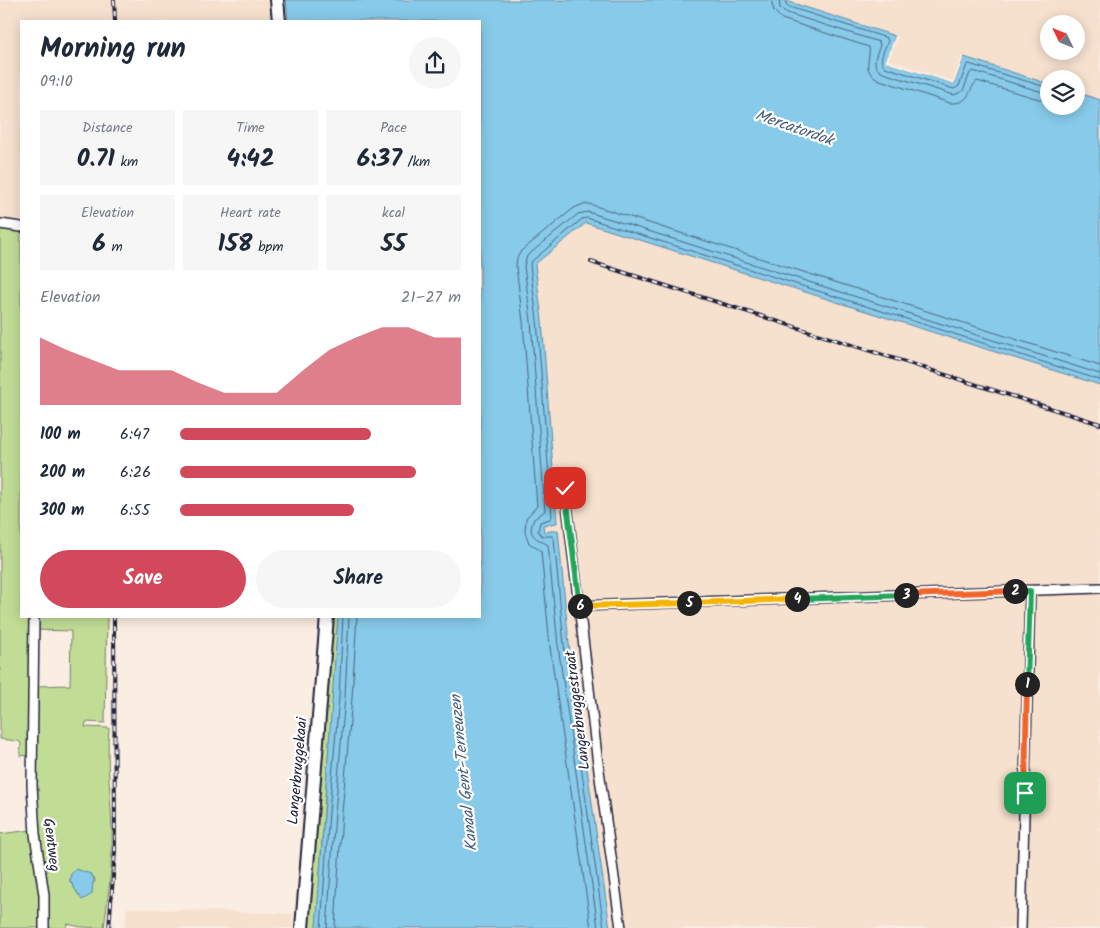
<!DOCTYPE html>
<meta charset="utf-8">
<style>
:root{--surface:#fff;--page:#f6f6f7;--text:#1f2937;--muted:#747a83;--accent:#d1495b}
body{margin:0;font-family:Kalam,sans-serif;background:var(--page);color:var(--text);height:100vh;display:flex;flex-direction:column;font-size:19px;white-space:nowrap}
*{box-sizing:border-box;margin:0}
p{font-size:16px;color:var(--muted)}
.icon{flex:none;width:28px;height:28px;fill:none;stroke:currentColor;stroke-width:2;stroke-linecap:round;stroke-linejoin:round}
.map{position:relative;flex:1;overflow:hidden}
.side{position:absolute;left:20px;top:20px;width:461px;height:598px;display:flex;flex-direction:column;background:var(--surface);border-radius:0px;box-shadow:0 2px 12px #0003}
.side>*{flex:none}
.needle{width:32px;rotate:313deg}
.tools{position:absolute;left:1040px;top:15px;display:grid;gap:10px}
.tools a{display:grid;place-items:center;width:45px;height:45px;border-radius:50%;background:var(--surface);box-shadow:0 2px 12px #0003;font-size:25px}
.pin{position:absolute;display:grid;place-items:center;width:42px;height:42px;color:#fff;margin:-21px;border-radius:10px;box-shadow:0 2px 8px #0006}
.km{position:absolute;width:25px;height:25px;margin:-12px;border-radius:50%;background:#222;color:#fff;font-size:14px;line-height:25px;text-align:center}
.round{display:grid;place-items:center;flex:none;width:52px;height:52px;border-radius:26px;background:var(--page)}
.overview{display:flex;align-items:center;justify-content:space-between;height:85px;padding:0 20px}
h1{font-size:28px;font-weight:700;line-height:38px}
.figures{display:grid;grid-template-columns:repeat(3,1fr);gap:8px;height:85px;padding:5px 20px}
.figures div{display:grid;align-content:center;border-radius:0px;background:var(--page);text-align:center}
.figures b{font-size:25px;font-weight:700}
.figures small{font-size:14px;font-weight:400}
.figures p{font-size:14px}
.chart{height:140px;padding:10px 20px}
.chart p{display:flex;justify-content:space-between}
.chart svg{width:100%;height:90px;margin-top:5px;fill:var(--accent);opacity:.7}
.button{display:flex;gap:10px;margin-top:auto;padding:10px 20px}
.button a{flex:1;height:58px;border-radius:30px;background:var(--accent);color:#fff;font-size:20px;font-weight:700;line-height:58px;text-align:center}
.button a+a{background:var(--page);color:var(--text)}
ul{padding:0 20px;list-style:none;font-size:16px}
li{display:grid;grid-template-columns:80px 60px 1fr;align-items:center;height:38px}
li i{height:12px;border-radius:6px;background:var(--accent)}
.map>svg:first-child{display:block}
</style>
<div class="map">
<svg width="1100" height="928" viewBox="0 0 1100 928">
<rect width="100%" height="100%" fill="#faede2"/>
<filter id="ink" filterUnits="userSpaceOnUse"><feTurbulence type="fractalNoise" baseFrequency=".02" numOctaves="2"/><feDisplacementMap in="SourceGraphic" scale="10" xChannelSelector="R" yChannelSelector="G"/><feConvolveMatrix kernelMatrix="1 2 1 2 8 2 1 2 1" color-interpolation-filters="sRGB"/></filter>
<g filter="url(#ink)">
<g fill="#f6e0ce" fill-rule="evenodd">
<path d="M 0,0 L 286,0 L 288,21 L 21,21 L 21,225 L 0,221 Z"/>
<path d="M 783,0 L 1100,0 L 1100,100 L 1076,92 L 1076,79 L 1049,79 L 1049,84 L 964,57 L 954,84 L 885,62 L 895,35 ZM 1049,24 L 1076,24 L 1076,51 L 1049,51 Z"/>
<path d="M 585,223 L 1100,385 L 1100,928 L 610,928 L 569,644 L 558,530 L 543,532 L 543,525 L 557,522 L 542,320 L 535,264 Z"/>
<path d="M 127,908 L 293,914 L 292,928 L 125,928 Z"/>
</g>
<g fill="#c1dd95" stroke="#728068" fill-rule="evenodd">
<path d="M 0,226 L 21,231 L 21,616 L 31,616 L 29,755 L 20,756 L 21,743 L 18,741 L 0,739 Z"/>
<path d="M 36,616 L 107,616 L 105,723 L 86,722 L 85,727 L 109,728 C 106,762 111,797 112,832 C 113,864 108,896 104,928 L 81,927 L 67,924 L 67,928 L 46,928 L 37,828 L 36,686 L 70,685 L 71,631 L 36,630 ZM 75,872 L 94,877 L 95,881 L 80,897 L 70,881 L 71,874 Z"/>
<path d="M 333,616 L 338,616 C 335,681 329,745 324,810 C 321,849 320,889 316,928 L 308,928 Z"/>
<path d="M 31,830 L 40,896 L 40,928 L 0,928 L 0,834 Z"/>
</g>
<g fill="#87cae9" stroke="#5f87a3">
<path d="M 286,0 L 783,0 L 895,36 L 886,62 L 954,84 L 964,57 L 1049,84 L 1049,106 L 1076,106 L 1076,92 L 1100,100 L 1100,385 L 586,223 L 535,264 L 542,320 L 557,523 L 543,525 L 544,532 L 558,530 L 569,644 L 610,928 L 316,928 L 338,616 L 480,616 L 480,21 L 288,21 Z"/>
<path d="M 76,869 L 91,874 L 95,882 L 93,882 L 92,894 L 82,900 L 70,881 L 71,874 Z"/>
</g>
<path fill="#faede2" d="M 895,36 L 898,36 L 889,60 L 953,81 L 962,56 L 964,57 L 954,84 L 885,62 Z"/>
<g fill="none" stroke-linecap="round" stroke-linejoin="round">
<g stroke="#4a6581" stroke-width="1">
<path d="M 771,0 L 774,11 L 782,19 L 869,47 C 871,61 860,70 880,80 L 950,103 C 971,104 967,91 977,81 L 1049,102"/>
<path d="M 779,0 L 780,8 L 787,13 L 879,42 L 880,45 C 876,56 870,66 883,73 L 954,95 L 963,91 L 970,73 L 973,71 L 1049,94"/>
<path d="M 785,0 L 786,4 L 789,7 L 887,38 L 888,41 C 885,49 877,61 885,67 L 954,89 L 959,86 L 967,65 L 969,64 L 1049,88"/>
<path d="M 321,928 L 329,812 L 339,697 L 343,616"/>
<path d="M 327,928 L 335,813 L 345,697 L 349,616"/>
<path d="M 335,928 L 342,813 L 352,698 L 357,616"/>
<path d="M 591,928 L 550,647 L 541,551 L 529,543 L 525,532 L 526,518 L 537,506 L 523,322 L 516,266 L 517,258 L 521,251 L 574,208 L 581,205 L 589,204 L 1100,366"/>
<path d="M 598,928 L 558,645 L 548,545 C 537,538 526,537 534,519 L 545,511 L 531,321 L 524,266 L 527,256 L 578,214 L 588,212 L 1100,374"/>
<path d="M 604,928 L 564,645 L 554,538 L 552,536 L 542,536 L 538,531 L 540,522 L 550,519 L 552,516 L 537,320 L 530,265 L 532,261 L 582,219 L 587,218 L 1100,380"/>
</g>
<defs>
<g id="minor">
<path d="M 0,224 L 21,227"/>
<path d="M 565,488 L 597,756 L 621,928"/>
<path d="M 579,606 L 1100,588"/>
<path d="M 34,616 L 32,785 L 35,834 L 44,895 L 44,928"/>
<path d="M 1021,928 L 1030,591"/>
</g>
<g id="secondary">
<path d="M 277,0 L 279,21"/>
<path d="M 302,928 L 327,616"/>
</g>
</defs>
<use href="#minor" stroke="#22223b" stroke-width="12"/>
<use href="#secondary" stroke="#22223b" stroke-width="16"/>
<use href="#minor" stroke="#fff" stroke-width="9"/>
<use href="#secondary" stroke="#fff" stroke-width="12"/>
<defs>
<g id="rail">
<path d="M 114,0 L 115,21"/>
<path d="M 591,262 L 1100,424"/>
<path d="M 109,928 L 115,851 L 114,616"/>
</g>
</defs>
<use href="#rail" stroke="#22223b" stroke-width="4"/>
<use href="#rail" stroke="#fff" stroke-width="2" stroke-dasharray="5.5" stroke-linecap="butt"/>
</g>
</g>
<g fill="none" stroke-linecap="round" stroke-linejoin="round" filter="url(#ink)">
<defs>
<path id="split-1" d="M 1025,793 L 1027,684"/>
<path id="split-2" d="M 1015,591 L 1030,591 L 1027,684"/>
<path id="split-3" d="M 906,595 L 1015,591"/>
<path id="split-4" d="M 797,599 L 906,595"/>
<path id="split-5" d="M 689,603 L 797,599"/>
<path id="split-6" d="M 580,606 L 689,603"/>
<path id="split-7" d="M 565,488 L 580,606"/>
</defs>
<use href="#split-1" stroke="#fff" stroke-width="10"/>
<use href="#split-2" stroke="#fff" stroke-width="10"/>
<use href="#split-3" stroke="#fff" stroke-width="10"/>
<use href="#split-4" stroke="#fff" stroke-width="10"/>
<use href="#split-5" stroke="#fff" stroke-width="10"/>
<use href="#split-6" stroke="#fff" stroke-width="10"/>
<use href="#split-7" stroke="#fff" stroke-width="10"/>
<use href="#split-1" stroke="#f0652b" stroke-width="6"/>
<use href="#split-2" stroke="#22a559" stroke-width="6"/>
<use href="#split-3" stroke="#f0652b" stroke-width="6"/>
<use href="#split-4" stroke="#22a559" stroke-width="6"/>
<use href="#split-5" stroke="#f5b400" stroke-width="6"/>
<use href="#split-6" stroke="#f5b400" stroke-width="6"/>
<use href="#split-7" stroke="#22a559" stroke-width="6"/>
</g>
<g text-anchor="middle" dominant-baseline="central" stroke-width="4.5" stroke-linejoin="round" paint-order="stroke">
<g font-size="15" fill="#22223b" stroke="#fff">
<text transform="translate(578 710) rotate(-97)">Langerbruggestraat</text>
<text transform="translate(298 771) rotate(-85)">Langerbruggekaai</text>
<text transform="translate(51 845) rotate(83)">Gentweg</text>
</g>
<g font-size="16" font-style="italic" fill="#455d78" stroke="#fff">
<text transform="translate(794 128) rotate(19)">Mercatordok</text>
<text transform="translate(464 773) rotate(-96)">Kanaal Gent-Terneuzen</text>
</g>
</g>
</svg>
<div class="tools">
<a><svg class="needle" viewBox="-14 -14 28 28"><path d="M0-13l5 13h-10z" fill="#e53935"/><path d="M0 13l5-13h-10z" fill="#747a83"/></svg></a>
<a><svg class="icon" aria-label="layers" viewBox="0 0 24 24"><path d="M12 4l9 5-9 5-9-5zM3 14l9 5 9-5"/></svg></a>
</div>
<div class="pin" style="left:1025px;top:793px;background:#1e9e55"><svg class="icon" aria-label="arrive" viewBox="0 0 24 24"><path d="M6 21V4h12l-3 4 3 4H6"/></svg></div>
<div class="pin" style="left:565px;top:488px;background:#d93025"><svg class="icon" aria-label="check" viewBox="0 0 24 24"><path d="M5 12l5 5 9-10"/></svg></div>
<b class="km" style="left:1027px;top:684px">1</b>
<b class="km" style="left:1015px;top:591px">2</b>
<b class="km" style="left:906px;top:595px">3</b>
<b class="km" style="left:797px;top:599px">4</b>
<b class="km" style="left:689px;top:603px">5</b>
<b class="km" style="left:580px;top:606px">6</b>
<section class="side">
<div class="overview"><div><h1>Morning run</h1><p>09:10</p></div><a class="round"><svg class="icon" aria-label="share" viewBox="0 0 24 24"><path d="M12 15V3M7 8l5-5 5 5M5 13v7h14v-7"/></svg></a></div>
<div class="figures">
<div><p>Distance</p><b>0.71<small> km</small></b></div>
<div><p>Time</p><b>4:42</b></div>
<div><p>Pace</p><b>6:37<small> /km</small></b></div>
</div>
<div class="figures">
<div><p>Elevation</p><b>6<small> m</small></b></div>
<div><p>Heart rate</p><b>158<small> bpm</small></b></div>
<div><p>kcal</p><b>55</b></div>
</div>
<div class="chart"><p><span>Elevation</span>21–27 m</p>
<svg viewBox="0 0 160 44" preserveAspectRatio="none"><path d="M0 44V11L10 17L20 22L30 27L40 27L50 27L60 33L70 38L80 38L90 38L100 27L110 17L120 11L130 6L140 6L150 11L160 11V44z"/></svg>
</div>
<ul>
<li><b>100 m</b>6:47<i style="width:68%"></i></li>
<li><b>200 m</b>6:26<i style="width:84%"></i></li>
<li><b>300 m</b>6:55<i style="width:62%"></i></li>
</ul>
<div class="button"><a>Save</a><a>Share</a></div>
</section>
</div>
